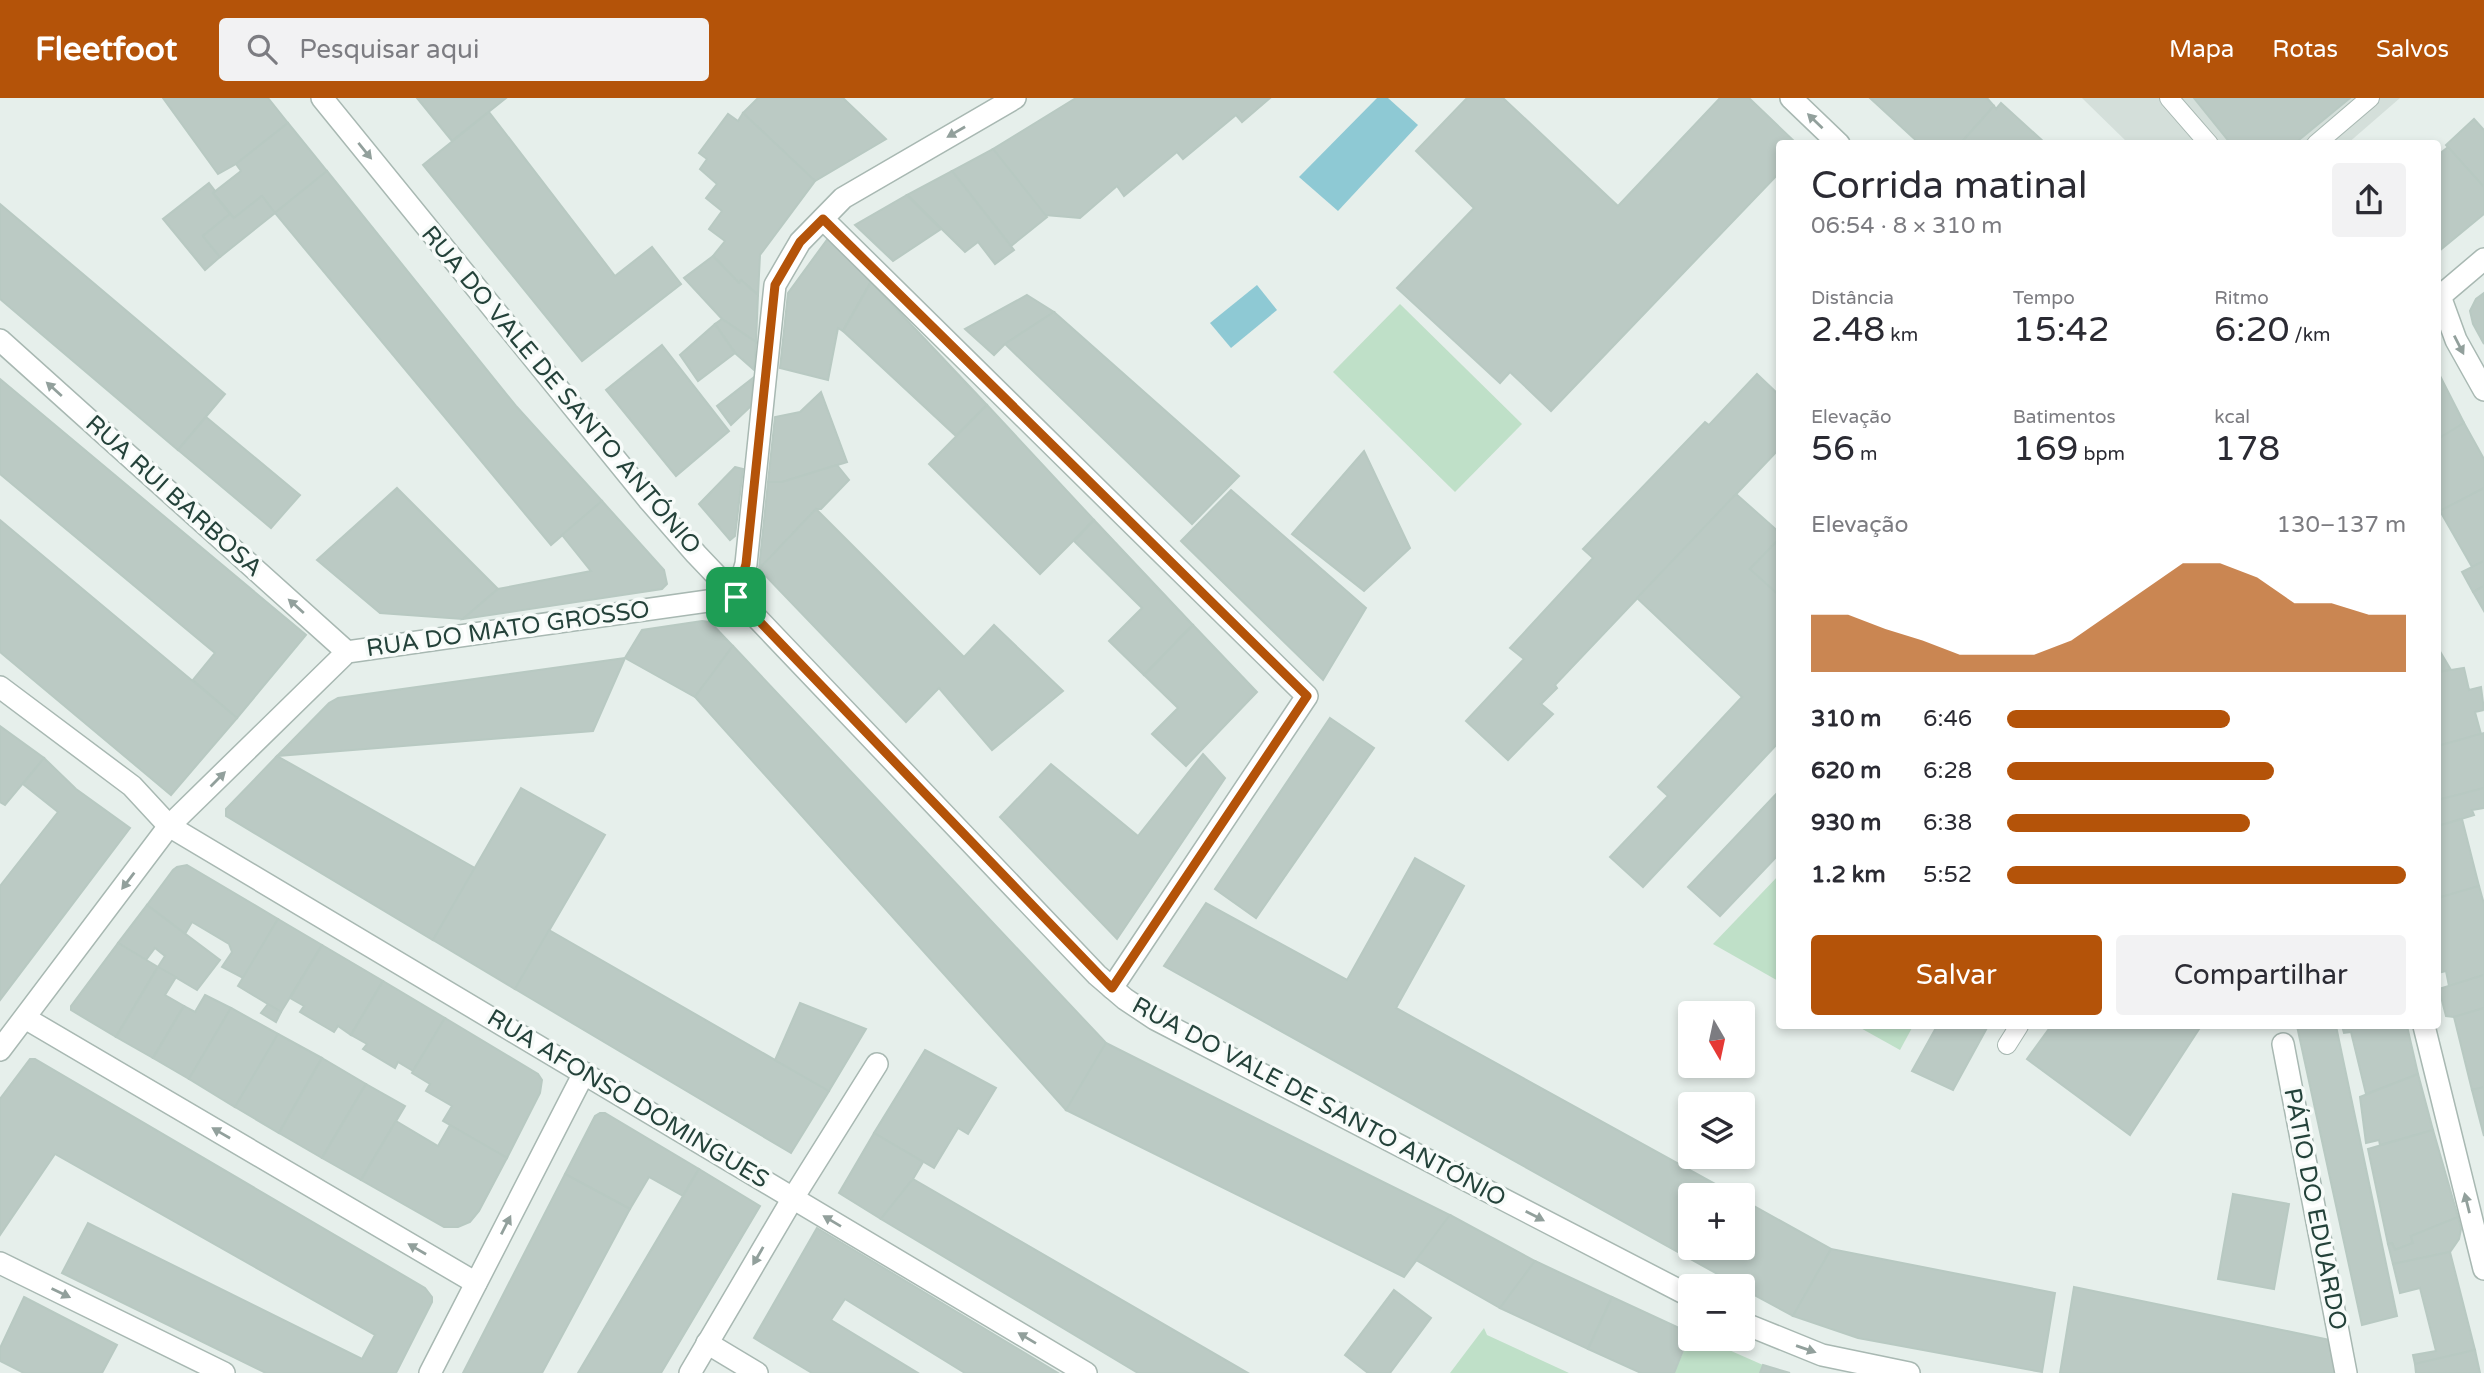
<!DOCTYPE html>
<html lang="pt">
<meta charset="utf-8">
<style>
:root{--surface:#fff;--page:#f2f2f3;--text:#2b2b33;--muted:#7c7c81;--accent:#b45309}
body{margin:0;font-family:"Varela Round",sans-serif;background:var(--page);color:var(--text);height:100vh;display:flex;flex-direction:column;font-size:26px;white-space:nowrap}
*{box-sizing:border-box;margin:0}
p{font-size:23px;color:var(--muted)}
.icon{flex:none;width:38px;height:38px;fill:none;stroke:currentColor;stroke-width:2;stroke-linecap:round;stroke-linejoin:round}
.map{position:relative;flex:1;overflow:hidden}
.details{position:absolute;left:1776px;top:42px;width:665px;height:889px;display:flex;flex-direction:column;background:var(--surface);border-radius:7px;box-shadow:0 4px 10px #0003}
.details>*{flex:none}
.needle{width:46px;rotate:171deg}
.tools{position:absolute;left:1678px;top:903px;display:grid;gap:14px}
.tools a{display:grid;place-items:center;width:77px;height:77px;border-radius:7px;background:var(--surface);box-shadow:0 4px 10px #0003;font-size:35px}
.pin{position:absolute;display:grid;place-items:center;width:60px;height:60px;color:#fff;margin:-30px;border-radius:14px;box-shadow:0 4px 10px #0006}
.round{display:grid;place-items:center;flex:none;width:74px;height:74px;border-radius:7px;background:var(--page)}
.head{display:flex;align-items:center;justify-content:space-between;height:119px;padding:0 35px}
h1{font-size:38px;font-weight:600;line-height:52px}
.stats{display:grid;grid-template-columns:repeat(3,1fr);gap:10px;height:119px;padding:7px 35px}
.stats div{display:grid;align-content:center}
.stats b{font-size:35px;font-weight:600}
.stats small{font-size:19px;font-weight:400}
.stats p{font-size:19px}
.chart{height:196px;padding:14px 35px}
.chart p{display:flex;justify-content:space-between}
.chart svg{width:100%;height:126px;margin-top:7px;fill:var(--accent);opacity:.7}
.action{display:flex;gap:14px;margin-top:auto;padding:14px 35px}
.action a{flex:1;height:80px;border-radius:7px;background:var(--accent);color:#fff;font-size:28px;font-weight:600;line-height:80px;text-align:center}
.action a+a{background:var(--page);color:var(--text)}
ul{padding:0 35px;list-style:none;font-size:23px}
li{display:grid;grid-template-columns:112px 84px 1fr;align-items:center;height:52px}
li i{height:18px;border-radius:9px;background:var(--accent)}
header{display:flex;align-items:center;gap:42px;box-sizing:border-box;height:98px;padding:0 35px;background:var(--accent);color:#fff}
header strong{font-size:33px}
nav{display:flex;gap:38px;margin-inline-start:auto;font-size:24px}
.search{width:490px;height:63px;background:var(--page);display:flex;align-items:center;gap:18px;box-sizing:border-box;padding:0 24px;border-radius:7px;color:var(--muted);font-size:26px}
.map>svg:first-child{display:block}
</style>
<header>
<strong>Fleetfoot</strong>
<div class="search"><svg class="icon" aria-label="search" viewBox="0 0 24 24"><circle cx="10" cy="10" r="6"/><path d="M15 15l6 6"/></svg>Pesquisar aqui</div>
<nav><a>Mapa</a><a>Rotas</a><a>Salvos</a></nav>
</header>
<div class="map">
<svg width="2484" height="1275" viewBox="0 0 2484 1275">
<rect width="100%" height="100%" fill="#e6efeb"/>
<path fill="#d4dfda" d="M 2082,0 L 2400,0 L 2347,46 L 2128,45 Z"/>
<g fill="#bfe0c8">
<path d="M 1400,206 L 1522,326 L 1455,394 L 1333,274 Z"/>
<path d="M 1780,776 L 1780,884 L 1713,846 Z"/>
<path d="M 1857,928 L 1913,928 L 1900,952 Z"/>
<path d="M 1484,1230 L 1487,1237 L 1569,1275 L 1450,1275 Z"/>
<path d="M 1690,1239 L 1704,1241 L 1763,1267 L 1760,1275 L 1674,1275 Z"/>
</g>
<g fill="#8ec9d4">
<path d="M 1377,0 L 1388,0 L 1418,27 L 1338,113 L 1299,79 Z"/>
<path d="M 1257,187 L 1277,212 L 1231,250 L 1210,225 Z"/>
</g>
<g fill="#bbcac4" stroke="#b8c9c2" stroke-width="2">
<path d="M 163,0 L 268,0 L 288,25 L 236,66 L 218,76 Z"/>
<path d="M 417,0 L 506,0 L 452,43 Z"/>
<path d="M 758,0 L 843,0 L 886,41 L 815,83 L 743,15 Z"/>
<path d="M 1076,0 L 1270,0 L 1242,24 L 1236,17 L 1183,61 L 1177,54 L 1124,98 L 1117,88 L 1080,120 L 1045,117 L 993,51 Z"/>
<path d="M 1467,0 L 1503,0 L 1618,108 L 1720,0 L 1749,0 L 1797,46 L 1780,46 L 1780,74 L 1551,313 L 1510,274 L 1500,285 L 1397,190 L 1474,110 L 1416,53 Z"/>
<path d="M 1870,0 L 1987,0 L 1994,8 L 1960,46 L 1920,46 Z"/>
<path d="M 2194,0 L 2350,0 L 2294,46 L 2231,46 Z"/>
<path d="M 2001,5 L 2045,45 L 1960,46 L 1994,8 L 1996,11 Z"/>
<path d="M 489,14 L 615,178 L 652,149 L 681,186 L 582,263 L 423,67 Z"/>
<path d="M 743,15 L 815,83 L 760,157 L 758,197 L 741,182 L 739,185 L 713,158 L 725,143 L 709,131 L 722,113 L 706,100 L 717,86 L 700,71 L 707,61 L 699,55 L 728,16 L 738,23 Z"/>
<path d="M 2474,21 L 2484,32 L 2484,89 L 2446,47 Z"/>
<path d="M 288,25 L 327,73 L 275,115 L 262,98 L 234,120 L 213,95 L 241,73 L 236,66 Z"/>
<path d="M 2448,49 L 2484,89 L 2484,116 L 2438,154 L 2438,57 Z"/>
<path d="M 993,51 L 1047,119 L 1011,148 L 952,73 Z"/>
<path d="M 327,73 L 516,308 L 602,403 L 551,447 L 275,115 Z"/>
<path d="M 952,73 L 1014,152 L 995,166 L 978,144 L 965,154 L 907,97 Z"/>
<path d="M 209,85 L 215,93 L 213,95 L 230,116 L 203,138 L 220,159 L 205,172 L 163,121 Z"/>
<path d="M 907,97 L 941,131 L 893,163 L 855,127 Z"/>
<path d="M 262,98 L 275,115 L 220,159 L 203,138 L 230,116 L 234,120 Z"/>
<path d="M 0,106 L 225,296 L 178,352 L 0,201 Z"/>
<path d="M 829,139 L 871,184 L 843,233 L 838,230 L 828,282 L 780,270 L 788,195 Z"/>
<path d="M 713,158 L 739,185 L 741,182 L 758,197 L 756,244 L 722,221 L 684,180 Z"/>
<path d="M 871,184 L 987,307 L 956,338 L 843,233 Z"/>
<path d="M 2484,195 L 2484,246 L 2473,226 L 2470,213 L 2476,201 Z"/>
<path d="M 1027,197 L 1054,214 L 1005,246 L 994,257 L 965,231 Z"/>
<path d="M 1054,214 L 1239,378 L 1192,426 L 1005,246 Z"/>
<path d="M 722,221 L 756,244 L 754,272 L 735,255 L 715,226 Z"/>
<path d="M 715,226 L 735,255 L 698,283 L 680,257 Z"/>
<path d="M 662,247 L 729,333 L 676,378 L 606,292 Z"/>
<path d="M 2438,274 L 2464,325 L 2438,341 Z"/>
<path d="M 1757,276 L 1780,298 L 1780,350 L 1555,587 L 1557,590 L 1541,606 L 1553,616 L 1508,662 L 1466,623 L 1524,561 L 1510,550 L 1593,460 L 1583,451 L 1705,324 L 1709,327 Z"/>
<path d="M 753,280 L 751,308 L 731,327 L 717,308 Z"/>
<path d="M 0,281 L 306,537 L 237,620 L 193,582 L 215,555 L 0,376 Z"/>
<path d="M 821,294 L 847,364 L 782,384 L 768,384 L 775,319 L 800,314 Z"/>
<path d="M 987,307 L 1094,422 L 1040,476 L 929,366 Z"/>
<path d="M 206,319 L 300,397 L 271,430 L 178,352 Z"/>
<path d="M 2464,325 L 2484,361 L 2484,390 L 2440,413 L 2438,409 L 2438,341 Z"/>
<path d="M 1364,353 L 1410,450 L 1364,493 L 1292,436 Z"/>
<path d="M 837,367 L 849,382 L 821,411 L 816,411 L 759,471 L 768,384 L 782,384 Z"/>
<path d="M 735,369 L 743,371 L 735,438 L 730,442 L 699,406 Z"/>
<path d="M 397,390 L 498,491 L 463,521 L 380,515 L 317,462 Z"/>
<path d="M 2484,390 L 2484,463 L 2472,469 L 2440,413 Z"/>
<path d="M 1231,392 L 1366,510 L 1323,582 L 1181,443 Z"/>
<path d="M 1736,396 L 1780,435 L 1780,440 L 1750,471 L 1780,498 L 1780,643 L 1643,789 L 1610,759 L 1668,698 L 1658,689 L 1742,599 L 1637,500 Z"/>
<path d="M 602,403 L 664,472 L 667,486 L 662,491 L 463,521 L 498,491 L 591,473 L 562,437 Z"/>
<path d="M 816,411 L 964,559 L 994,527 L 1063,593 L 992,652 L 939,590 L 906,624 L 759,471 Z"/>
<path d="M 0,422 L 237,620 L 171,697 L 0,554 Z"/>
<path d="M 1094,422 L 1193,527 L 1144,577 L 1109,543 L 1142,510 L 1074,443 Z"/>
<path d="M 1780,440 L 1780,498 L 1750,471 Z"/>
<path d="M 2484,463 L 2484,488 L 2473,494 L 2462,474 Z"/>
<path d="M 2484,488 L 2484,513 L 2473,494 Z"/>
<path d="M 702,523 L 710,524 L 733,548 L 695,599 L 625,560 L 642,532 Z"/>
<path d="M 1193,527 L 1257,594 L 1186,668 L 1152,636 L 1178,610 L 1144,577 Z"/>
<path d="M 733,548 L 1106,945 L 1066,1012 L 695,599 Z"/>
<path d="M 2438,550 L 2451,572 L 2438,574 Z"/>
<path d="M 625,560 L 593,633 L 277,658 L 329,605 L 338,600 Z"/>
<path d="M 2464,570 L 2469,592 L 2481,589 L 2484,612 L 2475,614 L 2481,636 L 2438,648 L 2438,574 Z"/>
<path d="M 1330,620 L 1374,650 L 1256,820 L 1215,791 Z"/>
<path d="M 0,628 L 44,660 L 5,707 L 0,704 Z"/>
<path d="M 2484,635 L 2484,690 L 2438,702 L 2438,648 Z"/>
<path d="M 1203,656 L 1225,680 L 1117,841 L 1000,719 L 1051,666 L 1138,738 Z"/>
<path d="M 277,658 L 475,770 L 433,842 L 226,718 L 226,711 Z"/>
<path d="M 44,660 L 76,691 L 130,730 L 0,902 L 0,788 L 58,714 L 23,686 Z"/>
<path d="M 521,690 L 605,737 L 515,891 L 433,842 Z"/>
<path d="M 2484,690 L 2484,710 L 2472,712 L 2474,717 L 2438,728 L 2438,702 Z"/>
<path d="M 1780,692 L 1780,755 L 1720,818 L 1688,789 Z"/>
<path d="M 2462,721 L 2479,788 L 2438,800 L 2438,728 Z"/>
<path d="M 1415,760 L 1464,788 L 1396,910 L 1735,1097 L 1690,1097 L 1690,1150 L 1743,1150 L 1743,1102 L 1831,1151 L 1793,1218 L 1743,1191 L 1743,1188 L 1739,1188 L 1164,868 L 1206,805 L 1347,882 Z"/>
<path d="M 187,767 L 278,821 L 243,880 L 222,869 L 232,854 L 229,846 L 192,824 L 185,836 L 147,807 L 173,772 L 177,769 Z"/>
<path d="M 2479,788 L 2484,806 L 2484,877 L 2449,888 L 2446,873 L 2438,875 L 2438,800 Z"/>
<path d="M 147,807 L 220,862 L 197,892 L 158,869 L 165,858 L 155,850 L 146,862 L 118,845 Z"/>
<path d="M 278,821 L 322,847 L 281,914 L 238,888 Z"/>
<path d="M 549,832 L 829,993 L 791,1055 L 515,891 Z"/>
<path d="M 118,845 L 158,869 L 116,939 L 71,912 L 71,908 Z"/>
<path d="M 322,847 L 383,883 L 351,937 L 338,928 L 334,934 L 300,914 L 304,908 L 290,900 Z"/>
<path d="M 158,869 L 176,879 L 165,897 L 184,908 L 153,960 L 116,939 Z"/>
<path d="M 2484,877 L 2484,910 L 2454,919 L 2446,918 L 2439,891 Z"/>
<path d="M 383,883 L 445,920 L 413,973 L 398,964 L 395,970 L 363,951 L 367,946 L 351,937 Z"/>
<path d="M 205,897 L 231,910 L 189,981 L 153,960 L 184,908 L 195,914 Z"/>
<path d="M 800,905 L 866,931 L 829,993 L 775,962 Z"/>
<path d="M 268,906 L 281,914 L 276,924 L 261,915 Z"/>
<path d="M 231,910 L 278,936 L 235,1009 L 189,981 Z"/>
<path d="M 2484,910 L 2484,989 L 2472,992 L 2454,919 Z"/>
<path d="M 445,920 L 538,976 L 542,982 L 540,995 L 507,1060 L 443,1023 L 452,1008 L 426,993 L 430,986 L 412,975 Z"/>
<path d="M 1937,928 L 1988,928 L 1953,992 L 1912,973 Z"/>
<path d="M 2051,928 L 2201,928 L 2130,1037 L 2027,961 Z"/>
<path d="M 2297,928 L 2336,928 L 2397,1218 L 2362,1227 Z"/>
<path d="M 2342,928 L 2407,928 L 2418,976 L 2366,996 L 2351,934 L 2344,935 Z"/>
<path d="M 278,936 L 322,960 L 279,1035 L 235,1009 Z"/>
<path d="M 1106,945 L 1361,1073 L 1450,1117 L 1404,1179 L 1066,1012 Z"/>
<path d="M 925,952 L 996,990 L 968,1036 L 958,1030 L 934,1070 L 874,1035 Z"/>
<path d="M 322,960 L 366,986 L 322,1060 L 279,1035 Z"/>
<path d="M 30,961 L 35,961 L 425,1190 L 432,1199 L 432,1204 L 396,1275 L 266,1275 L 62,1175 L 88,1125 L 362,1261 L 375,1237 L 55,1056 L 0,1137 L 0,1001 Z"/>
<path d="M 2418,976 L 2433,1032 L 2380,1047 L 2379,1042 L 2366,1045 L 2360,999 Z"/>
<path d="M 366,986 L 405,1008 L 361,1082 L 322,1060 Z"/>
<path d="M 2484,989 L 2484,1038 L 2472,992 Z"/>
<path d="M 600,1015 L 605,1015 L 699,1071 L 683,1098 L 649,1079 L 630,1111 L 565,1076 L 595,1018 Z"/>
<path d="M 396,1023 L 438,1048 L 450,1027 L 507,1060 L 479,1113 L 470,1124 L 458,1129 L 444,1129 L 361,1082 Z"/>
<path d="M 2433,1032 L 2458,1119 L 2411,1138 L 2413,1145 L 2395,1152 L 2392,1145 L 2388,1146 L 2368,1051 Z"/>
<path d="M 874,1035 L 923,1064 L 913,1081 L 881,1121 L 839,1095 Z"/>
<path d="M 699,1071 L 760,1108 L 661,1275 L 578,1275 Z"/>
<path d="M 565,1076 L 630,1111 L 542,1275 L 463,1275 Z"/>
<path d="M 913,1081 L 1248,1275 L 1138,1275 L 881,1121 Z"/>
<path d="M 2233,1096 L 2289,1106 L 2274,1191 L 2218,1181 Z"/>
<path d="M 1450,1117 L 1535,1163 L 1500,1210 L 1416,1162 Z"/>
<path d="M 2458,1119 L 2461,1131 L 2459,1141 L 2450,1154 L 2393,1166 L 2388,1146 L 2392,1145 L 2395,1152 L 2413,1145 L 2411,1138 Z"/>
<path d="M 817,1130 L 869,1161 L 1058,1275 L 965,1275 L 845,1201 L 831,1222 L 918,1275 L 812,1275 L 754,1240 Z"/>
<path d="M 1831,1151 L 2055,1195 L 2042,1274 L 1858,1240 L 1793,1218 Z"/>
<path d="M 2450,1154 L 2475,1252 L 2415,1266 L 2413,1257 L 2436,1253 L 2420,1190 L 2400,1195 L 2393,1166 Z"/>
<path d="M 1535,1163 L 1612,1199 L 1588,1251 L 1500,1210 Z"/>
<path d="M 2074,1189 L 2335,1243 L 2339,1275 L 2060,1275 Z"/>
<path d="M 1394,1192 L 1431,1220 L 1390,1275 L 1368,1275 L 1345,1257 Z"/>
<path d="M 24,1199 L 117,1247 L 102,1275 L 24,1275 L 0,1263 L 0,1250 Z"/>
<path d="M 1612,1199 L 1690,1235 L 1674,1275 L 1641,1275 L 1588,1251 Z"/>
<path d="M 2475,1252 L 2480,1275 L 2416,1275 L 2415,1266 Z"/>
<path d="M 1763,1267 L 1790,1275 L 1760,1275 Z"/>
</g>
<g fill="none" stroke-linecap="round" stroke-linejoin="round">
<defs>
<g id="service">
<path d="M 2169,0 L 2209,46"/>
<path d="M 2316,46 L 2370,0"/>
<path d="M 2007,947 L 2019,928"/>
</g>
<g id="minor">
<path d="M 322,0 L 648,401 L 696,456 L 1097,877 L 1125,901 L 1155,921 L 1690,1198"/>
<path d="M 1791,0 L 1839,46"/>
<path d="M 823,121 L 1307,598 L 1112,890"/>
<path d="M 2440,198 L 2456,242 L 2484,292"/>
<path d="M 2438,200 L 2484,161"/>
<path d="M 0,242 L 347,554"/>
<path d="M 736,499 L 746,466 L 775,187 L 800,144 L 843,100 L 1015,0"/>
<path d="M 0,589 L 132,688 L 169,728 L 1086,1275"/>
<path d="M 25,920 L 476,1185"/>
<path d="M 2424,928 L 2484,1171"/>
<path d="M 2283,946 L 2346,1275"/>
<path d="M 0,952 L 169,728 L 347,554 L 736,499"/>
<path d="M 0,1165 L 224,1275"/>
<path d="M 1743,1225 L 1822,1257 L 1909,1275"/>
<path d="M 707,1245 L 757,1275"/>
<path d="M 430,1275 L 584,975"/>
<path d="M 690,1275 L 793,1100 L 877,966"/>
</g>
</defs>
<use href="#service" stroke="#a8b8b2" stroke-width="20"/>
<use href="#minor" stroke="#a8b8b2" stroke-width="24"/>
<use href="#service" stroke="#fff" stroke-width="18"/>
<use href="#minor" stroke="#fff" stroke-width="21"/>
</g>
<defs><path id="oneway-solid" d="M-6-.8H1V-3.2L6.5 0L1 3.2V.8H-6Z" transform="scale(1.75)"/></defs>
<g fill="#92a09c">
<use href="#oneway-solid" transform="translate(1815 23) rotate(-136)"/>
<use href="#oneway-solid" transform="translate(956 34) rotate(150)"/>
<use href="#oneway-solid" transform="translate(365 53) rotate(51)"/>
<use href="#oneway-solid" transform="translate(2459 247) rotate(63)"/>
<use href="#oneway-solid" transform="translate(54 291) rotate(-138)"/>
<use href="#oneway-solid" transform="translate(296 508) rotate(-138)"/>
<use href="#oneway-solid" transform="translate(218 681) rotate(-45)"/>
<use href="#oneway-solid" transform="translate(128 783) rotate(127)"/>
<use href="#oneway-solid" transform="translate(221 1035) rotate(-150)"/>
<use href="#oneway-solid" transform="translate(2467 1105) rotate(-104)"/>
<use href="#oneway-solid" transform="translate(1535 1118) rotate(27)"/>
<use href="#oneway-solid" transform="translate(832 1123) rotate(-149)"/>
<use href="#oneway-solid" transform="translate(506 1127) rotate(-63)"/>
<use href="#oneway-solid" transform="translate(417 1151) rotate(-150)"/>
<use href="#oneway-solid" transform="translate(758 1158) rotate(120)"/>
<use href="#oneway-solid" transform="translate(61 1195) rotate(26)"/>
<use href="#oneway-solid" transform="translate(1027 1240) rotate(-149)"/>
<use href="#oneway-solid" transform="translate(1806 1251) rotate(19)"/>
</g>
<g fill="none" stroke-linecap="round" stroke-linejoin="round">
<defs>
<path id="route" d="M 823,121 L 1307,598 L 1112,890 L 736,499 L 746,466 L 775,187 L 800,144 Z"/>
</defs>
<use href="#route" stroke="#fff" stroke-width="14"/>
<use href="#route" stroke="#b45309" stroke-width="9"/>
</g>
<g text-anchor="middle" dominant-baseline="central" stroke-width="7" stroke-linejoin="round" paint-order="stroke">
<g font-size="24" fill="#24423a" stroke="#f7fbf9">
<text transform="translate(561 292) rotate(50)">RUA DO VALE DE SANTO ANTÓNIO</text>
<text transform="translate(174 398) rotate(42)">RUA RUI BARBOSA</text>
<text transform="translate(508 531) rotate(-8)">RUA DO MATO GROSSO</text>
<text transform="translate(628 1001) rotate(31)">RUA AFONSO DOMINGUES</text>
<text transform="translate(1319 1004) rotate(28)">RUA DO VALE DE SANTO ANTÓNIO</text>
<text transform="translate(2315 1111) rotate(79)">PÁTIO DO EDUARDO</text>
</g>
</g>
</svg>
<div class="tools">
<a><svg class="needle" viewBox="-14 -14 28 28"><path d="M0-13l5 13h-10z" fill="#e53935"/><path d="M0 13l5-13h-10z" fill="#7c7c81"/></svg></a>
<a><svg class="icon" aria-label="layers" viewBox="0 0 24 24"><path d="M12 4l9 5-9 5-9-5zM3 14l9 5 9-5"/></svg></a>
<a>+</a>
<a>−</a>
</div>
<div class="pin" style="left:736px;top:499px;background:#1e9e55"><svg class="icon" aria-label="arrive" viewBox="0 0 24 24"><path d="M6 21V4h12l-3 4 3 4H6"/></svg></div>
<section class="details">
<div class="head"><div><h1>Corrida matinal</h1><p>06:54 · 8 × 310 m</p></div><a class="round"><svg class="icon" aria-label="share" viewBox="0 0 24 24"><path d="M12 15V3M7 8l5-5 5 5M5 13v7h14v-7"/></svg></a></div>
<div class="stats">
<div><p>Distância</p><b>2.48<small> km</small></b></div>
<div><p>Tempo</p><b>15:42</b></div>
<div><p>Ritmo</p><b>6:20<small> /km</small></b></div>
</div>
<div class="stats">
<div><p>Elevação</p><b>56<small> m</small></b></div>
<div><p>Batimentos</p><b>169<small> bpm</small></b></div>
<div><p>kcal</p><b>178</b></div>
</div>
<div class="chart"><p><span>Elevação</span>130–137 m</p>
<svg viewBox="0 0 160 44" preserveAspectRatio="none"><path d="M0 44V24L10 24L20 29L30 33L40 38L50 38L60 38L70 33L80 24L90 15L100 6L110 6L120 11L130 20L140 20L150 24L160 24V44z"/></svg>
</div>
<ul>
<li><b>310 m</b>6:46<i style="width:56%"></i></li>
<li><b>620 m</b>6:28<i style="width:67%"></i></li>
<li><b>930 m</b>6:38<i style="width:61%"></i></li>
<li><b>1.2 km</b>5:52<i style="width:100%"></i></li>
</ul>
<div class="action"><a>Salvar</a><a>Compartilhar</a></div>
</section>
</div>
